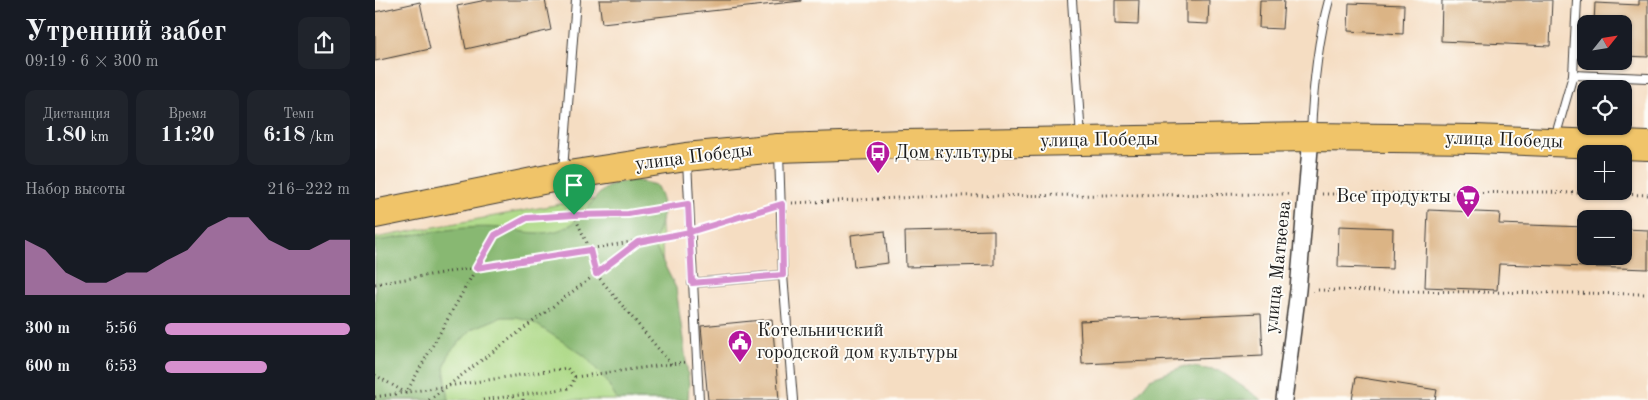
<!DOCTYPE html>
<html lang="ru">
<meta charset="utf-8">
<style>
:root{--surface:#171b24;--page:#20242c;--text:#f1f3f6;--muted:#9ea1a6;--accent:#d690ce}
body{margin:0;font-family:"Old Standard TT",serif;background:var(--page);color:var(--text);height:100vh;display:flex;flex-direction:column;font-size:19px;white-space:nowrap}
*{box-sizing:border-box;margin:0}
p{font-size:16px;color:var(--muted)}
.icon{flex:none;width:28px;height:28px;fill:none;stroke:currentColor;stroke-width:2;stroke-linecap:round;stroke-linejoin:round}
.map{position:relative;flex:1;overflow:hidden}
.details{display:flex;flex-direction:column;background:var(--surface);width:375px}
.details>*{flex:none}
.needle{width:32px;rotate:60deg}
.controls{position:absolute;left:1202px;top:15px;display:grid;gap:10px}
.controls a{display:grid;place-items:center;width:55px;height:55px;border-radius:10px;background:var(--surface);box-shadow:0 1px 4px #0004;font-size:25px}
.pin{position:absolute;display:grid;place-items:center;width:42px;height:42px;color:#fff;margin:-51px -21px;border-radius:50% 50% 50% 0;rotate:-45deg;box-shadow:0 0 5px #0007}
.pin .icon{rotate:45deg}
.round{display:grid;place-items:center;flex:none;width:52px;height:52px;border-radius:10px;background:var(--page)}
.headline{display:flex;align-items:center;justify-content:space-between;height:85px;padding:0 25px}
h1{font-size:28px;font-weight:800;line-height:38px}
.figures{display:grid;grid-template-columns:repeat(3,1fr);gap:8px;height:85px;padding:5px 25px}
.figures div{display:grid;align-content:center;border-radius:10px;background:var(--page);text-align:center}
.figures b{font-size:21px;font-weight:800}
.figures small{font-size:14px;font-weight:400}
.figures p{font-size:14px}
.chart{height:140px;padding:10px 25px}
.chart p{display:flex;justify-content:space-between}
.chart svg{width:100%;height:90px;margin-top:5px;fill:var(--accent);opacity:.7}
ul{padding:0 25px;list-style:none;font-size:16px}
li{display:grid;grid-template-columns:80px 60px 1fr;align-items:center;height:38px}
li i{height:12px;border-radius:6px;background:var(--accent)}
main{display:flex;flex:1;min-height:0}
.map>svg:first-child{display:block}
</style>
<main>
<section class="details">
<div class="headline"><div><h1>Утренний забег</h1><p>09:19 · 6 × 300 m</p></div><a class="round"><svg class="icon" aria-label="share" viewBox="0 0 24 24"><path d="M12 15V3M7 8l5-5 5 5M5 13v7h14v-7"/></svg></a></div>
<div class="figures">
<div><p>Дистанция</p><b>1.80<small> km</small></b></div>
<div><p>Время</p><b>11:20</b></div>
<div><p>Темп</p><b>6:18<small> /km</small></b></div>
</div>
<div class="chart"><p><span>Набор высоты</span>216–222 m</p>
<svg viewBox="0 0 160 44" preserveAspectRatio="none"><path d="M0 44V17L10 22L20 33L30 38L40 38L50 33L60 33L70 27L80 22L90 11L100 6L110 6L120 17L130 22L140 22L150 17L160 17V44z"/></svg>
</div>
<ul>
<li><b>300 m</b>5:56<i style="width:100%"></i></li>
<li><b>600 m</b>6:53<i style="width:55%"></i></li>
</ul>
</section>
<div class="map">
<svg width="1273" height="400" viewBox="0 0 1273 400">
<rect width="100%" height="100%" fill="#fdfcf7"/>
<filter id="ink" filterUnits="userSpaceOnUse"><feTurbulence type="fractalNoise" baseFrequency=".02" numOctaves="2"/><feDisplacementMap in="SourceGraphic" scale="10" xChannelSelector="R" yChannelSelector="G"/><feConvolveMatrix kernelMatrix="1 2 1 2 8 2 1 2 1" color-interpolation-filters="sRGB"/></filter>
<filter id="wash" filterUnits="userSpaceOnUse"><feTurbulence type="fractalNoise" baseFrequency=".0096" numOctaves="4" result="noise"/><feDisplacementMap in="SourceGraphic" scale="20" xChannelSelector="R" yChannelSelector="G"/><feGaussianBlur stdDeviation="1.12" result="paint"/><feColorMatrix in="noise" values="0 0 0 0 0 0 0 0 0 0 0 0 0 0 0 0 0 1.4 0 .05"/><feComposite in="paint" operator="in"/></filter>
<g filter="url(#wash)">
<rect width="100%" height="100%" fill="#f5ddc2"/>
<path fill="#abd884" stroke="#647a50" d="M 213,199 L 285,204 L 294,400 L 0,400 L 0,238 Z"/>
<g fill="#88b872" stroke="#526a47">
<path d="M 259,180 L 281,185 C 294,208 286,220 279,244 L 301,288 L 314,383 L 313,400 L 242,400 L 231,380 L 210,356 L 156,321 L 141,317 L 126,317 L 97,329 L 75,352 L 69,368 L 74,400 L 0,400 L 0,241 C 30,237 61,230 91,228 C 102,227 115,227 126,228 C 145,231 167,237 187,229 C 221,216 213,182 259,180 Z"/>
<path d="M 810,366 L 845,371 L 887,400 L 758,400 L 775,379 Z"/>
</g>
<g id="blocks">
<g fill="#dbb485">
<path d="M 111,0 L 170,0 L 176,30 L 91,49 L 82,6 Z"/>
<path d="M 224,0 L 426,0 L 426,1 L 227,23 Z"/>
<path d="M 740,0 L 764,0 L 763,25 L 740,24 Z"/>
<path d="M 811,0 L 834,0 L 833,24 L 811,23 Z"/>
<path d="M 885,0 L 909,0 L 907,29 L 884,28 Z"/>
<path d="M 1067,0 L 1177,0 L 1175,46 L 1066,41 Z"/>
<path d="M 1264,0 L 1273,0 L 1273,57 L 1249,56 L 1249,24 L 1219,24 L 1220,3 L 1264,5 Z"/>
<path d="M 45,2 L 55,49 L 0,61 L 0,12 Z"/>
<path d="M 974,3 L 1029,5 L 1028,34 L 973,31 Z"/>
<path d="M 1053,210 L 1125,213 L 1124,224 L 1211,227 L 1211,256 L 1249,256 L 1249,229 L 1273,230 L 1273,269 L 1124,264 L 1122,290 L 1050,287 Z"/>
<path d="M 964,226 L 1018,228 L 1017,269 L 963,267 Z"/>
<path d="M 619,230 L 619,265 L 531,267 L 530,232 Z"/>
<path d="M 510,231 L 513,263 L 479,267 L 476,235 Z"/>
<path d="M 886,313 L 888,356 L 707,364 L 705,321 Z"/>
<path d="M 397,319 L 404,400 L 333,400 L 326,326 Z"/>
<path d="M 981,377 L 1062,390 L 1060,400 L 977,400 Z"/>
</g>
</g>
</g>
<g filter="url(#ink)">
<use href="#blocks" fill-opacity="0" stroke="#3d3935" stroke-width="1"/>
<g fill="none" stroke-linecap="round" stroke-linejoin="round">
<defs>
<g id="lane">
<path d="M 697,0 L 706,138"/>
<path d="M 1198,75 L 1273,78"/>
<path d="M 936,133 C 938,87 942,44 954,0"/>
<path d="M 1180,138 L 1198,75 L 1202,0"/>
<path d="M 404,153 L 408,275 L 418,400"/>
<path d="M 312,162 L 324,400"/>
<path d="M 188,170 L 201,0"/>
<path d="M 317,283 L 408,275"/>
</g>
<path id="street" d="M 909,400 L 923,290 L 936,137"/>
<path id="highway" d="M 0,214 L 187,176 L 311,157 L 403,148 L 530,144 L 936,137 L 1100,139 L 1273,146"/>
</defs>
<use href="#lane" stroke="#3d3935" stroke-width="10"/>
<use href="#street" stroke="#3d3935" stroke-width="18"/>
<use href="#highway" stroke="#3d3935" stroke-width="30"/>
<g stroke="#3d3935" stroke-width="3" stroke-dasharray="1 4" stroke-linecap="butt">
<path d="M 947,194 L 1169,192 L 1273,195"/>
<path d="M 193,197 L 199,215 L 253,214 L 303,206"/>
<path d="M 417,203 L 566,196 L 915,194"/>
<path d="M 328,228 L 394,208"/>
<path d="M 0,284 L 305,234"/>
<path d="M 938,290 L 1273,294"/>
<path d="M 0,375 L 31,393 L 120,235 L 152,218 L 199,215 L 215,250 L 221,274 L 296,364"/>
<path d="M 200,377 L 311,362"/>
<path d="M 0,397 L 192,368 L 200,377"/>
<path d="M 54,400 L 262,243"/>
<path d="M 108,400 L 195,388 L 200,377"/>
<path d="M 148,400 L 148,395"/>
</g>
<use href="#lane" stroke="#fff" stroke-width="8"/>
<use href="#street" stroke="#fff" stroke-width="15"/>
<use href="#highway" stroke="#f0c469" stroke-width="28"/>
</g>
</g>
<g fill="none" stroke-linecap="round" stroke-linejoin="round" filter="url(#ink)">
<defs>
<path id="route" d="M 199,215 L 152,218 L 120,235 L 101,268 L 215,250 L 221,274 L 263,242 L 315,232 L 407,204 L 408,275 L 317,283 L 313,204 L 253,214 L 199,215"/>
</defs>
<use href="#route" stroke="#fff" stroke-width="10"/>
<use href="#route" stroke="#d690ce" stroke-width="6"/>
</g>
<defs>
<symbol id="bus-pin" viewBox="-11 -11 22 30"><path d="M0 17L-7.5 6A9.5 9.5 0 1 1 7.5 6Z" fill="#b5179e" stroke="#fdfcf7"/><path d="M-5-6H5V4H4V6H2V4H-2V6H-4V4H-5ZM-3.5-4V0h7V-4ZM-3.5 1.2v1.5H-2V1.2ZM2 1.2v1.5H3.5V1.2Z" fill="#fff"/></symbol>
<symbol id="supermarket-pin" viewBox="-11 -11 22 30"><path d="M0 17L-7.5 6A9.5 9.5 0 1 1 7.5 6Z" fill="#b5179e" stroke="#fdfcf7"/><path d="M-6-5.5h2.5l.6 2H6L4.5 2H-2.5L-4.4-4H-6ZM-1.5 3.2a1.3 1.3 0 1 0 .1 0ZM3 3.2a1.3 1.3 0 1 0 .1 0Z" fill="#fff"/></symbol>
<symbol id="civic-pin" viewBox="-11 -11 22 30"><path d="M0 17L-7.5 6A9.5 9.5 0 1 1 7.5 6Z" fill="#b5179e" stroke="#fdfcf7"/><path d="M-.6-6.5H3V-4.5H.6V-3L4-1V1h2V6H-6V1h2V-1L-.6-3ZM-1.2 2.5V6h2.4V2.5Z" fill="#fff"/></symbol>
</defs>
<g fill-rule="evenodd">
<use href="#bus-pin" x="489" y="139" width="28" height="38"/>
<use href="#supermarket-pin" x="1079" y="183" width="28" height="38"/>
<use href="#civic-pin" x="351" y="328" width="28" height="38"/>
</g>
<g text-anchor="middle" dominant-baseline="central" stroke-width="4" stroke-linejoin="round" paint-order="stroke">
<g font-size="19" fill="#1c1c1c" stroke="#fdfcf7">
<text transform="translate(724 141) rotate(-1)">улица Победы</text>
<text transform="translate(1129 141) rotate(2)">улица Победы</text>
<text transform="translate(319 158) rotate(-7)">улица Победы</text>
<text transform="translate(904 267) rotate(-84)">улица Матвеева</text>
</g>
<g font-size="19" fill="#1c1c1c" stroke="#fdfcf7" text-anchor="start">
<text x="520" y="153">Дом культуры</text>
<text x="1076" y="197" text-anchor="end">Все продукты</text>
<text x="382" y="331">Котельничский<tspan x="382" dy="22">городской дом культуры</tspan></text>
</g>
</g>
</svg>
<div class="controls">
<a><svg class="needle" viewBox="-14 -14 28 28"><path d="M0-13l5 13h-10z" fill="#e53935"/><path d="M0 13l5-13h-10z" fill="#9ea1a6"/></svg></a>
<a><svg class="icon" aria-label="locate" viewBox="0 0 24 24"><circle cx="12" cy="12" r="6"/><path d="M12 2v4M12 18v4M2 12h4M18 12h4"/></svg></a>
<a>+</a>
<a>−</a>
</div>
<div class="pin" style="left:199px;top:215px;background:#1e9e55"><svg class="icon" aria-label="arrive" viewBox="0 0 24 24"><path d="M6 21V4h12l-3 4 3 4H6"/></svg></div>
</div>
</main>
